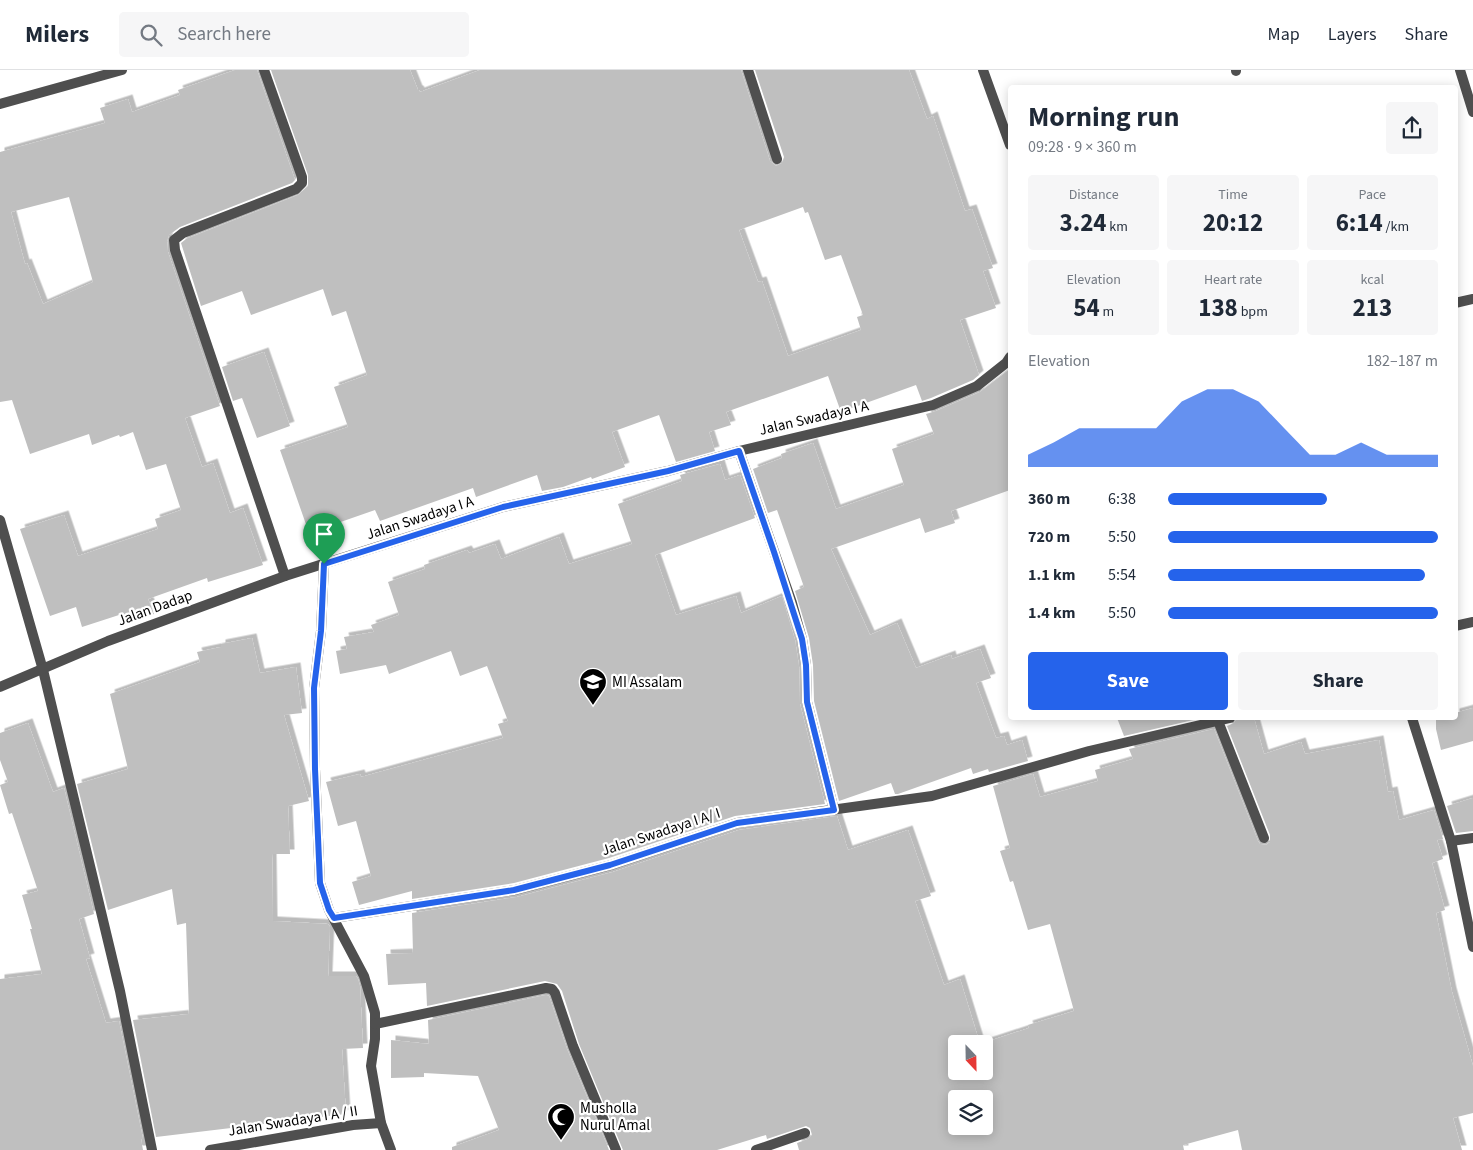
<!DOCTYPE html>
<meta charset="utf-8">
<style>
:root{--surface:#fff;--page:#f6f6f7;--text:#1f2937;--muted:#747a83;--line:#e0e1e3;--accent:#2563eb}
body{margin:0;font-family:"Source Sans 3",sans-serif;background:var(--page);color:var(--text);height:100vh;display:flex;flex-direction:column;font-size:19px;white-space:nowrap}
*{box-sizing:border-box;margin:0}
p{font-size:16px;color:var(--muted)}
.icon{flex:none;width:28px;height:28px;fill:none;stroke:currentColor;stroke-width:2;stroke-linecap:round;stroke-linejoin:round}
.map{position:relative;flex:1;overflow:hidden}
.panel{position:absolute;left:1008px;top:15px;width:450px;height:635px;display:flex;flex-direction:column;background:var(--surface);border-radius:5px;box-shadow:0 2px 12px #0003}
.panel>*{flex:none}
.needle{width:32px;rotate:158deg}
.tools{position:absolute;left:948px;top:965px;display:grid;gap:10px}
.tools a{display:grid;place-items:center;width:45px;height:45px;border-radius:5px;background:var(--surface);box-shadow:0 2px 12px #0003;font-size:25px}
.pin{position:absolute;display:grid;place-items:center;width:42px;height:42px;color:#fff;margin:-51px -21px;border-radius:50% 50% 50% 0;rotate:-45deg;box-shadow:0 0 5px #0007}
.pin .icon{rotate:45deg}
.round{display:grid;place-items:center;flex:none;width:52px;height:52px;border-radius:5px;background:var(--page)}
.overview{display:flex;align-items:center;justify-content:space-between;height:85px;padding:0 20px}
h1{font-size:28px;font-weight:700;line-height:38px}
.figures{display:grid;grid-template-columns:repeat(3,1fr);gap:8px;height:85px;padding:5px 20px}
.figures div{display:grid;align-content:center;border-radius:5px;background:var(--page);text-align:center}
.figures b{font-size:25px;font-weight:700}
.figures small{font-size:14px;font-weight:400}
.figures p{font-size:14px}
.chart{height:140px;padding:10px 20px}
.chart p{display:flex;justify-content:space-between}
.chart svg{width:100%;height:90px;margin-top:5px;fill:var(--accent);opacity:.7}
.action{display:flex;gap:10px;margin-top:auto;padding:10px 20px}
.action a{flex:1;height:58px;border-radius:5px;background:var(--accent);color:#fff;font-size:20px;font-weight:700;line-height:58px;text-align:center}
.action a+a{background:var(--page);color:var(--text)}
ul{padding:0 20px;list-style:none;font-size:16px}
li{display:grid;grid-template-columns:80px 60px 1fr;align-items:center;height:38px}
li i{height:12px;border-radius:6px;background:var(--accent)}
header{display:flex;align-items:center;gap:30px;box-sizing:border-box;height:70px;padding:0 25px;background:var(--surface);border-bottom:1px solid var(--line)}
header strong{font-size:24px}
nav{display:flex;gap:28px;margin-inline-start:auto;font-size:18px}
.search{width:350px;height:45px;background:var(--page);display:flex;align-items:center;gap:12px;box-sizing:border-box;padding:0 18px;border-radius:5px;color:var(--muted);font-size:19px}
.map>svg:first-child{display:block}
</style>
<header>
<strong>Milers</strong>
<div class="search"><svg class="icon" aria-label="search" viewBox="0 0 24 24"><circle cx="10" cy="10" r="6"/><path d="M15 15l6 6"/></svg>Search here</div>
<nav><a>Map</a><a>Layers</a><a>Share</a></nav>
</header>
<div class="map">
<svg width="1473" height="1080" viewBox="0 0 1473 1080">
<defs>
<filter id="shadow"><feDropShadow dx="4.5" dy="-4.5" stdDeviation="0" flood-color="#0004"/></filter>
</defs>
<rect width="100%" height="100%" fill="#fff"/>
<g fill="#bfbfbf" fill-rule="evenodd" filter="url(#shadow)">
<path d="M 235,0 L 257,0 L 295,110 L 292,113 L 180,157 L 169,165 L 167,171 L 168,182 L 220,336 L 185,348 L 202,397 L 213,393 L 230,443 L 243,438 L 263,495 L 208,512 L 207,508 L 148,529 L 154,544 L 123,555 L 119,545 L 82,557 L 76,537 L 50,546 L 20,459 L 64,445 L 78,486 L 158,459 L 155,449 L 181,440 L 166,394 L 146,400 L 133,362 L 120,367 L 119,365 L 92,375 L 89,364 L 30,384 L 12,330 L 0,332 L 0,82 L 105,53 L 100,38 L 128,29 L 132,42 L 180,25 L 178,20 ZM 69,127 L 93,212 L 43,234 L 27,193 L 25,194 L 11,142 Z"/>
<path d="M 271,0 L 410,0 L 418,20 L 419,20 L 420,22 L 480,0 L 741,0 L 770,91 L 776,96 L 782,93 L 784,87 L 755,0 L 909,0 L 927,49 L 933,46 L 965,141 L 972,139 L 993,198 L 983,201 L 996,238 L 960,250 L 979,305 L 973,310 L 931,328 L 922,331 L 916,315 L 841,342 L 828,306 L 726,342 L 731,355 L 709,362 L 715,381 L 676,392 L 659,345 L 612,362 L 625,397 L 592,409 L 591,407 L 563,417 L 542,421 L 537,405 L 476,427 L 473,418 L 380,451 L 375,440 L 309,463 L 280,380 L 348,357 L 334,317 L 367,305 L 346,241 L 332,246 L 323,219 L 251,245 L 242,221 L 201,236 L 181,173 L 186,169 L 298,125 L 308,116 L 308,105 ZM 803,137 L 805,143 L 808,142 L 825,190 L 841,185 L 863,245 L 857,247 L 861,260 L 788,286 L 762,211 L 758,212 L 739,160 Z"/>
<path d="M 264,282 L 290,356 L 257,368 L 242,328 L 233,331 L 222,297 Z"/>
<path d="M 1010,299 L 1010,420 L 951,441 L 955,453 L 925,463 L 920,448 L 831,479 L 870,565 L 897,553 L 916,598 L 951,585 L 952,589 L 980,579 L 991,608 L 976,613 L 996,668 L 1004,666 L 1007,675 L 1022,670 L 1028,691 L 989,702 L 988,699 L 973,704 L 971,698 L 898,724 L 895,724 L 891,713 L 839,731 L 814,631 L 813,595 L 809,568 L 795,521 L 804,517 L 777,440 L 768,443 L 753,399 L 782,388 L 781,384 L 813,373 L 836,439 L 904,415 L 892,379 L 934,364 L 926,344 L 936,341 L 980,322 Z"/>
<path d="M 720,394 L 725,410 L 740,405 L 755,448 L 655,485 L 676,545 L 736,526 L 741,543 L 782,526 L 795,570 L 799,596 L 800,634 L 825,734 L 735,746 L 609,788 L 514,813 L 412,829 L 412,821 L 359,835 L 352,812 L 371,806 L 356,751 L 338,756 L 326,712 L 360,704 L 361,707 L 503,668 L 498,654 L 508,651 L 487,596 L 460,606 L 451,581 L 389,604 L 386,595 L 340,604 L 336,581 L 347,579 L 344,567 L 374,562 L 371,555 L 399,545 L 388,512 L 425,499 L 424,495 L 467,480 L 469,483 L 495,474 L 501,489 L 559,467 L 569,494 L 632,474 L 618,434 L 682,411 L 680,405 Z"/>
<path d="M 252,568 L 260,603 L 296,597 L 302,643 L 284,645 L 309,731 L 288,736 L 290,784 L 272,784 L 273,851 L 328,854 L 330,857 L 328,906 L 356,906 L 358,909 L 360,916 L 363,978 L 342,979 L 346,1044 L 156,1067 L 133,950 L 189,944 L 186,853 L 177,855 L 172,819 L 108,840 L 77,714 L 128,699 L 110,624 L 200,592 L 197,582 L 221,577 L 221,574 Z"/>
<path d="M 1473,638 L 1473,671 L 1441,680 L 1436,659 L 1436,649 L 1455,648 L 1455,643 Z"/>
<path d="M 1117,648 L 1202,648 L 1124,666 Z"/>
<path d="M 1237,648 L 1254,648 L 1264,684 L 1301,672 L 1305,684 L 1379,670 L 1388,722 L 1393,721 L 1399,750 L 1434,740 L 1443,769 L 1437,770 L 1443,789 L 1432,793 L 1445,840 L 1436,843 L 1452,922 L 1473,996 L 1473,1043 L 1453,1048 L 1462,1080 L 1242,1080 L 1238,1060 L 1183,1075 L 1184,1080 L 799,1080 L 797,1073 L 808,1069 L 812,1065 L 810,1058 L 806,1056 L 767,1069 L 766,1065 L 717,1080 L 623,1080 L 579,974 L 562,921 L 557,914 L 545,911 L 427,936 L 426,913 L 388,915 L 386,884 L 413,883 L 412,843 L 517,827 L 613,802 L 739,760 L 837,746 L 848,780 L 908,760 L 931,826 L 915,831 L 944,915 L 960,909 L 980,974 L 1029,958 L 1028,955 L 1074,941 L 1050,854 L 1028,860 L 1013,811 L 1010,812 L 1000,781 L 1010,778 L 993,716 L 1033,704 L 1040,727 L 1098,711 L 1095,700 L 1133,689 L 1129,679 L 1214,659 L 1258,771 L 1260,774 L 1266,775 L 1270,772 L 1270,765 L 1227,656 L 1234,653 ZM 956,974 L 984,974 L 984,1001 L 956,1001 ZM 956,1029 L 984,1029 L 984,1056 L 956,1056 Z"/>
<path d="M 28,653 L 53,722 L 64,718 L 94,844 L 79,849 L 90,888 L 86,889 L 106,953 L 119,951 L 143,1069 L 141,1069 L 143,1080 L 0,1080 L 0,909 L 42,904 L 30,859 L 32,859 L 22,825 L 38,821 L 12,743 L 9,744 L 0,715 L 8,712 L 0,690 L 0,663 Z"/>
<path d="M 1473,728 L 1473,761 L 1456,763 L 1447,736 Z"/>
<path d="M 546,925 L 549,926 L 567,979 L 609,1080 L 452,1080 L 452,1077 L 499,1060 L 478,1006 L 424,1003 L 424,1007 L 391,1008 L 391,970 L 429,974 L 428,950 Z"/>
</g>
<g fill="none" stroke-linecap="round" stroke-linejoin="round">
<g stroke="#4f4f4f" stroke-width="10">
<path d="M 264,0 L 302,107 L 302,113 L 296,119 L 183,163 L 174,170 L 175,180 L 285,506"/>
<path d="M 748,0 L 777,89"/>
<path d="M 983,0 L 1010,75"/>
<path d="M 1236,0 L 1236,1"/>
<path d="M 1460,0 L 1473,42"/>
<path d="M 0,34 L 122,0"/>
<path d="M 1455,233 L 1473,229"/>
<path d="M 739,381 L 792,533 L 802,569 L 806,595 L 807,632 L 834,740"/>
<path d="M 0,450 L 43,600 L 120,921 L 152,1080"/>
<path d="M 324,494 L 321,561 L 314,618 L 315,699 L 320,813 L 329,840 L 364,906 L 375,943 L 375,969 L 371,996 L 381,1053 L 391,1080"/>
<path d="M 1455,556 L 1473,552"/>
<path d="M 0,617 L 108,571 L 285,506 L 503,437 L 668,401 L 739,381 L 933,335 L 977,316 L 1006,293 L 1010,287"/>
<path d="M 1412,648 L 1451,771 L 1473,877"/>
<path d="M 1218,651 L 1264,768"/>
<path d="M 1451,771 L 1473,768"/>
<path d="M 334,848 L 515,820 L 611,795 L 737,753 L 932,726 L 1089,681 L 1230,648"/>
<path d="M 375,954 L 546,918 L 552,919 L 555,923 L 573,976 L 616,1080"/>
<path d="M 210,1080 L 353,1055 L 381,1053"/>
<path d="M 756,1080 L 805,1063"/>
</g>
</g>
<g fill="none" stroke-linecap="round" stroke-linejoin="round">
<defs>
<path id="route" d="M 739,381 L 774,482 L 802,569 L 806,595 L 807,632 L 834,740 L 737,753 L 610,795 L 514,820 L 334,848 L 329,840 L 320,813 L 315,699 L 314,618 L 321,561 L 324,494 L 503,437 L 668,401 Z"/>
</defs>
<use href="#route" stroke="#fff" stroke-width="10"/>
<use href="#route" stroke="#2563eb" stroke-width="6"/>
</g>
<defs>
<symbol id="school-pin" viewBox="-11 -11 22 30"><path d="M0 17L-7.5 6A9.5 9.5 0 1 1 7.5 6Z" fill="#000" stroke="#fff"/><path d="M0-5L7-2L0 1L-7-2ZM-4 1L0 2.5L4 1V4Q0 6-4 4Z" fill="#fff"/></symbol>
<symbol id="mosque-pin" viewBox="-11 -11 22 30"><path d="M0 17L-7.5 6A9.5 9.5 0 1 1 7.5 6Z" fill="#000" stroke="#fff"/><path d="M3.5-4.9A6 6 0 1 0 3.5 4.9A5 5 0 1 1 3.5-4.9Z" fill="#fff"/></symbol>
</defs>
<g fill-rule="evenodd">
<use href="#school-pin" x="577" y="596" width="32" height="43"/>
<use href="#mosque-pin" x="545" y="1031" width="32" height="43"/>
</g>
<g text-anchor="middle" dominant-baseline="central" stroke-width="4.5" stroke-linejoin="round" paint-order="stroke">
<g font-size="15" fill="#000" stroke="#fff">
<text transform="translate(814 348) rotate(-13)">Jalan Swadaya I A</text>
<text transform="translate(420 448) rotate(-18)">Jalan Swadaya I A</text>
<text transform="translate(155 538) rotate(-20)">Jalan Dadap</text>
<text transform="translate(661 762) rotate(-18)">Jalan Swadaya I A/ I</text>
<text transform="translate(293 1051) rotate(-9)">Jalan Swadaya I A / II</text>
</g>
<g font-size="15" fill="#000" stroke="#fff" text-anchor="start">
<text x="612" y="612">MI Assalam</text>
<text x="580" y="1038">Musholla<tspan x="580" dy="17">Nurul Amal</tspan></text>
</g>
</g>
</svg>
<div class="tools">
<a><svg class="needle" viewBox="-14 -14 28 28"><path d="M0-13l5 13h-10z" fill="#e53935"/><path d="M0 13l5-13h-10z" fill="#747a83"/></svg></a>
<a><svg class="icon" aria-label="layers" viewBox="0 0 24 24"><path d="M12 4l9 5-9 5-9-5zM3 14l9 5 9-5"/></svg></a>
</div>
<div class="pin" style="left:324px;top:494px;background:#1e9e55"><svg class="icon" aria-label="arrive" viewBox="0 0 24 24"><path d="M6 21V4h12l-3 4 3 4H6"/></svg></div>
<section class="panel">
<div class="overview"><div><h1>Morning run</h1><p>09:28 · 9 × 360 m</p></div><a class="round"><svg class="icon" aria-label="share" viewBox="0 0 24 24"><path d="M12 15V3M7 8l5-5 5 5M5 13v7h14v-7"/></svg></a></div>
<div class="figures">
<div><p>Distance</p><b>3.24<small> km</small></b></div>
<div><p>Time</p><b>20:12</b></div>
<div><p>Pace</p><b>6:14<small> /km</small></b></div>
</div>
<div class="figures">
<div><p>Elevation</p><b>54<small> m</small></b></div>
<div><p>Heart rate</p><b>138<small> bpm</small></b></div>
<div><p>kcal</p><b>213</b></div>
</div>
<div class="chart"><p><span>Elevation</span>182–187 m</p>
<svg viewBox="0 0 160 44" preserveAspectRatio="none"><path d="M0 44V38L10 32L20 25L30 25L40 25L50 25L60 12L70 6L80 6L90 12L100 25L110 38L120 38L130 32L140 38L150 38L160 38V44z"/></svg>
</div>
<ul>
<li><b>360 m</b>6:38<i style="width:59%"></i></li>
<li><b>720 m</b>5:50<i style="width:100%"></i></li>
<li><b>1.1 km</b>5:54<i style="width:95%"></i></li>
<li><b>1.4 km</b>5:50<i style="width:100%"></i></li>
</ul>
<div class="action"><a>Save</a><a>Share</a></div>
</section>
</div>
